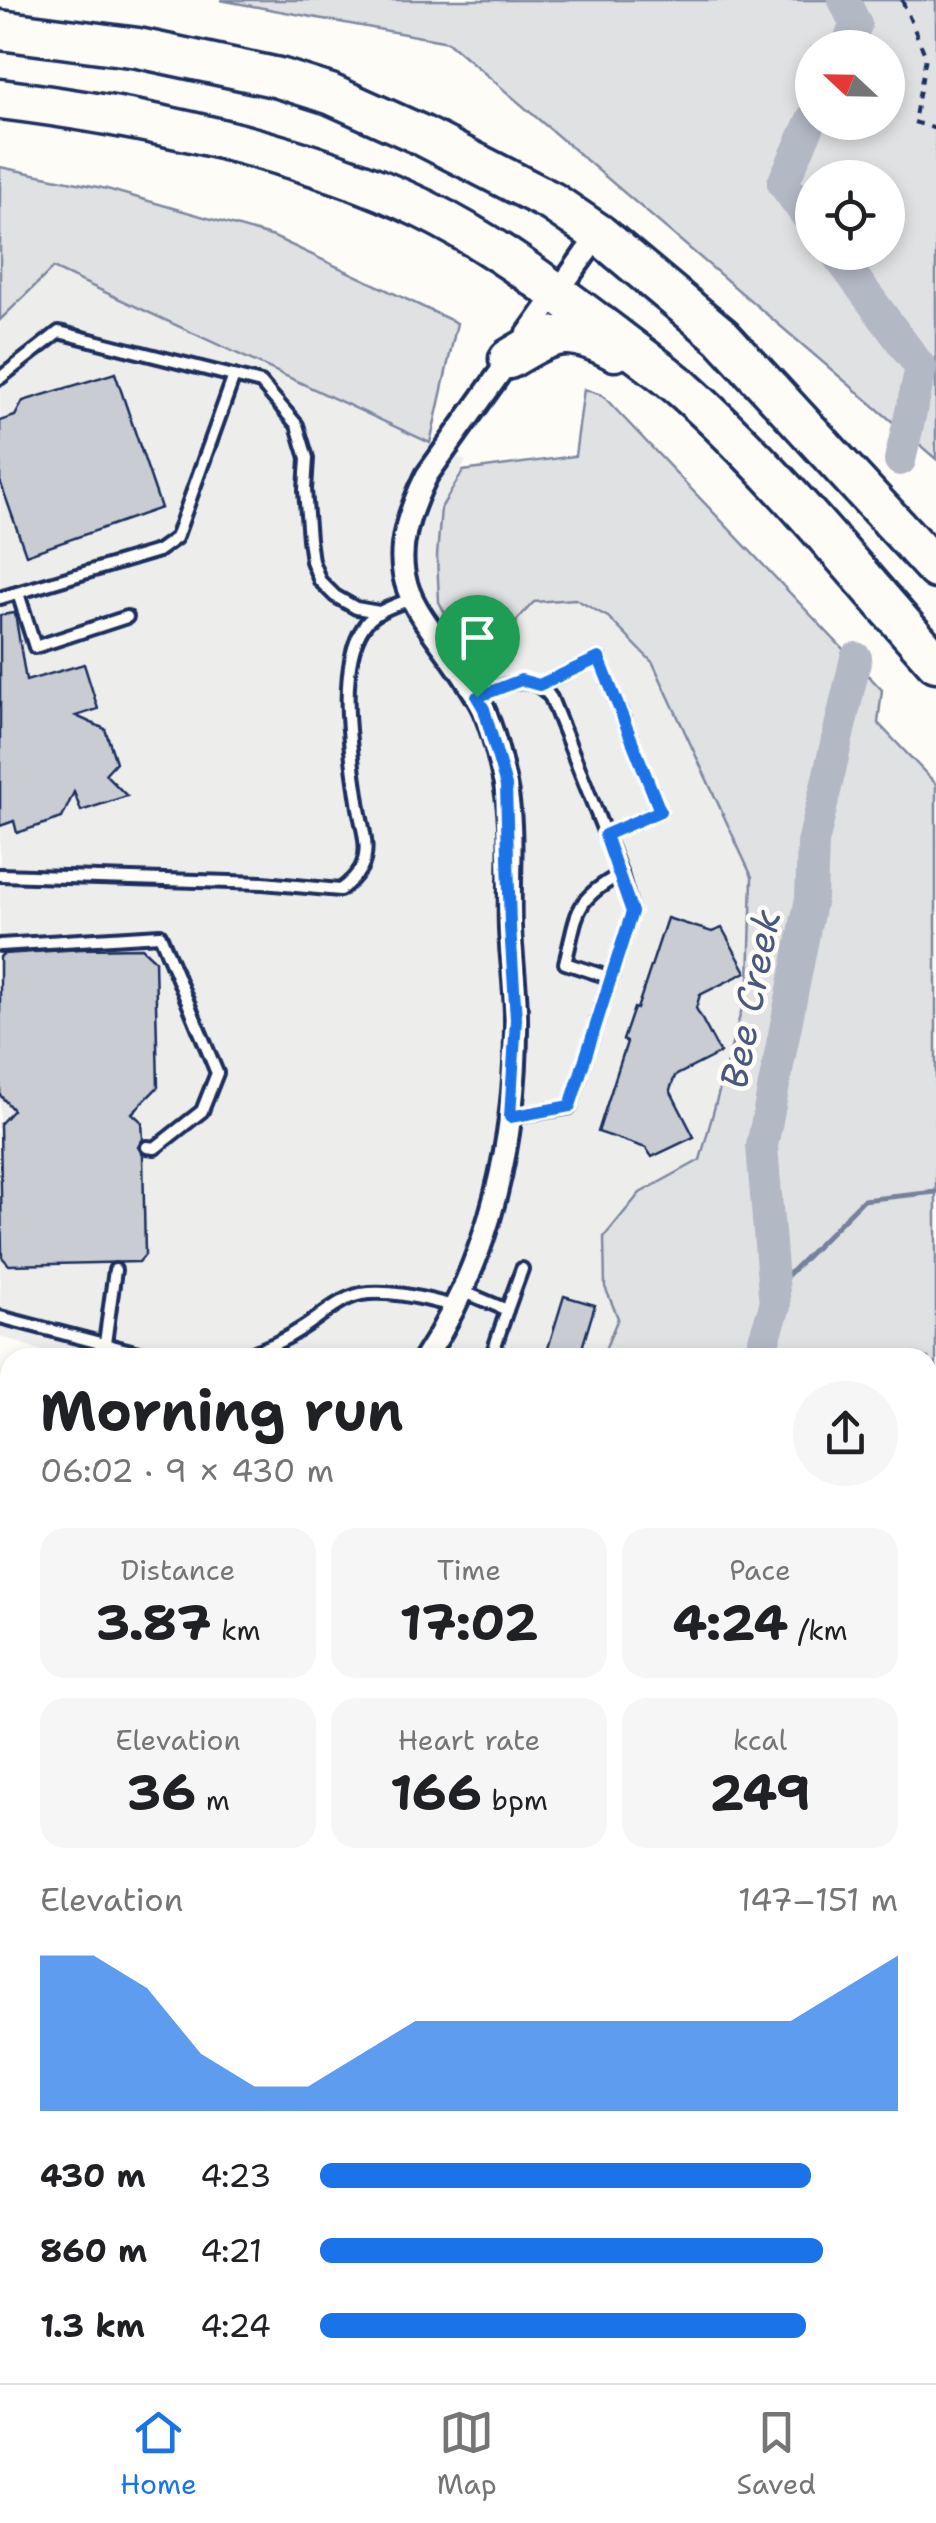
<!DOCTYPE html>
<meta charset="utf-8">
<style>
:root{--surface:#fff;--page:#f6f6f6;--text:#202124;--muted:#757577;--line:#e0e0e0;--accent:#1a73e8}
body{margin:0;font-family:"Shantell Sans",sans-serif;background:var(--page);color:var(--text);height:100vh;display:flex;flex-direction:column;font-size:38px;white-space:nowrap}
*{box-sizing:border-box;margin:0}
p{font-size:32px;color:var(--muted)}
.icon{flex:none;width:55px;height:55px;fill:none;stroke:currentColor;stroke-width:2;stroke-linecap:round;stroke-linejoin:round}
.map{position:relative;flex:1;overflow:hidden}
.details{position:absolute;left:0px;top:1348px;width:938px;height:1038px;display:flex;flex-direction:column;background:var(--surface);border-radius:30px 30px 0 0;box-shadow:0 5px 15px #0003}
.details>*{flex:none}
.needle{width:65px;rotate:292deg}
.tools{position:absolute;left:795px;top:30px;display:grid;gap:20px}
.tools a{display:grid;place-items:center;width:110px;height:110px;border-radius:50%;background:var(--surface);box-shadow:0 5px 15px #0003;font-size:50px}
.pin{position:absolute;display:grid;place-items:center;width:85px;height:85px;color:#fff;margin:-102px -42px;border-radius:50% 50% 50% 0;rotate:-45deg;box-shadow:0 0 10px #0007}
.pin .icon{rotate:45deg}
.round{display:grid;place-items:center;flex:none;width:105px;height:105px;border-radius:52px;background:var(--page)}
.headline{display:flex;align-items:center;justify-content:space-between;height:170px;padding:0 40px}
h1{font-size:55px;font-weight:700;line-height:75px}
.metrics{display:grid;grid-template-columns:repeat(3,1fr);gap:15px;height:170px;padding:10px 40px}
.metrics div{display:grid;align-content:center;border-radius:25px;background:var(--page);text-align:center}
.metrics b{font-size:50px;font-weight:700}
.metrics small{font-size:28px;font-weight:400}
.metrics p{font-size:28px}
.chart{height:280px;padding:20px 40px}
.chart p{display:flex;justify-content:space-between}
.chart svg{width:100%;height:180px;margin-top:10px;fill:var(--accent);opacity:.7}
ul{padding:0 40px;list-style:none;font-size:32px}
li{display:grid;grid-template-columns:160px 120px 1fr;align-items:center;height:75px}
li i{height:25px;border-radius:12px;background:var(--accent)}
.menu{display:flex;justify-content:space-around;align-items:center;height:140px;border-top:2px solid var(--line);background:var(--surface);font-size:28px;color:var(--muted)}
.menu a{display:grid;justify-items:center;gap:5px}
.menu .current{color:var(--accent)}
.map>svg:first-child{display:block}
</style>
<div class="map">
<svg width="936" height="2383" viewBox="0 0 936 2383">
<rect width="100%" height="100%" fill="#fdfcf7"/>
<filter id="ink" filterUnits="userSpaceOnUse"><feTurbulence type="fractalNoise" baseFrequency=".01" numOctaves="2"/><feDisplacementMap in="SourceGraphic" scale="20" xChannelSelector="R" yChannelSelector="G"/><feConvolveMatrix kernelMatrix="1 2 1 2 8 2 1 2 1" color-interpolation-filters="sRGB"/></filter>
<g filter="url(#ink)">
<g fill="#edeeec">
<path d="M 52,268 L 466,461 L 441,508 L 509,656 L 517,620 L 534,602 L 575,599 L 608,617 L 653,663 L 752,877 L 749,983 L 700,1160 L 640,1193 L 605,1287 L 618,1318 L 602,1357 L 62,1358 L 0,1336 L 0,320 Z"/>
<path d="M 936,1491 L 936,1920 L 928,1918 L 928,1496 Z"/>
</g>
<g fill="#e0e1e3" stroke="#7e88a0" stroke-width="2.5" fill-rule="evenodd">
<path d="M 220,0 L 936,0 L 936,459 L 448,42 ZM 812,48 L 888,48 L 888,122 L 812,122 ZM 812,178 L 888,178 L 888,252 L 812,252 Z"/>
<path d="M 0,167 L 107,189 L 274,237 L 457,323 L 430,443 L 53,268 L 0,320 Z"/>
<path d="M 584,389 L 602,395 L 882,690 L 878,723 L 936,784 L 936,1398 L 928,1407 L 928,1358 L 602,1357 L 618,1318 L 605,1287 L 604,1237 L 640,1193 L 700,1160 L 749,983 L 752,877 L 653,663 L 608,617 L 575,599 L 534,602 L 517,620 L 509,656 L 500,670 L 459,639 L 439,602 L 437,556 L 441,508 L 463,471 L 575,456 Z"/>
<path d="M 10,1710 L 10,1805 L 0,1809 L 0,1717 Z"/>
<path d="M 928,1919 L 936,1920 L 936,2036 L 928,2030 Z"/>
<path d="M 453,2375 L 717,2375 L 721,2383 L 446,2383 Z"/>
</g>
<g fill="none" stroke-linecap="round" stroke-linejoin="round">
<g stroke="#76819c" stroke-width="5">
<path d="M 921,368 L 936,369"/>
<path d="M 773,1290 L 863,1200 L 936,1192"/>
<path d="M 928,1998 L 936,1995"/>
<path d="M 678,2375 L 679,2383"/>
</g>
<g stroke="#b3b8c5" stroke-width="32">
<path d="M 844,0 L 856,25 L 846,48"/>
<path d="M 812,119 L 783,183 L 812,223"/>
<path d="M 835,252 L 921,368 L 900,460"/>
<path d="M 758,1358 L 775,1306 L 762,1146 L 811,898 L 813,843 L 856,658"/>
<path d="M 0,1745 L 10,1730"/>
</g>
</g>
<g fill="#c9ccd3" stroke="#1b2f5e" stroke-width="2.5">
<path d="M 115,373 L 161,508 L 26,555 L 0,481 L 0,421 L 15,416 L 23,401 Z"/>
<path d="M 15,613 L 26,681 L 84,664 L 98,709 L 76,716 L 105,729 L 116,762 L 105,774 L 127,796 L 81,811 L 74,792 L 62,818 L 17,833 L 14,821 L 0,826 L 0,615 Z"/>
<path d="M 667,918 L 712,932 L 722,928 L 746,972 L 700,995 L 696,1008 L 720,1053 L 675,1076 L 670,1090 L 694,1137 L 652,1157 L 646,1148 L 598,1132 L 627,1042 L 623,1040 L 634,1008 L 637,1009 Z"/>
<path d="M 142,948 L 155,960 L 158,1087 L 132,1113 L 142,1122 L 143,1139 L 138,1147 L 143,1155 L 145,1255 L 139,1262 L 9,1265 L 2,1257 L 0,1124 L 13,1110 L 0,1095 L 0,957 L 3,954 L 81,949 Z"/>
<path d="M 564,1296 L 595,1305 L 579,1358 L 545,1358 Z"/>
</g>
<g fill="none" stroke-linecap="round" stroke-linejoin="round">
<defs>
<g id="lane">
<path d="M 0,378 L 59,332 L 261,383 L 297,425 L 307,458 L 305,490 L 309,539 L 312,561 L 320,581 L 335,596 L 356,608 L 379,612"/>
<path d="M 18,593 L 35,647 L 127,617"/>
<path d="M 0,598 L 158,551 L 176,538 L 234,376"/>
<path d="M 539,685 L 599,658 L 660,811 L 605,835"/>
<path d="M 478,697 C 504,686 531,669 551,698 L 621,874 L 632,912 L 570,1107 L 510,1117"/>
<path d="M 0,875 L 263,883 L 340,890 C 348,884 356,877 361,868 C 371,849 362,828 359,808 C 352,760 335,669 364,626 C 374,611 394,606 410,599"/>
<path d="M 0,945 L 160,935 L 217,1073 L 202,1111 L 155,1148 L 147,1147"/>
<path d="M 611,978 L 565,963 C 578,914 572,900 621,874"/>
<path d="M 462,1291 L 507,1310 L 522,1269"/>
<path d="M 0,1317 L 158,1358"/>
<path d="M 105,1343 L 115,1270"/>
<path d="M 238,1358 C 260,1351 282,1342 301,1329 C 321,1317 338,1299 361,1294 C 391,1289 425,1299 453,1306"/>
<path d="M 491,1358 L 507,1310"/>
</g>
<g id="street">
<path d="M 425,1358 C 491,1258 517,1136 516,1018 C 516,988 511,958 510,928 C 508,881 515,830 505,784 C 500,759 493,727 481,704 C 429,609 367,595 427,475 L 599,234"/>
<path d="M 0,2066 L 10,2065"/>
<path d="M 226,2383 L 229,2375"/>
</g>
<g id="highway">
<path d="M 0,30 L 138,48 L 279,78 L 330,94 L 421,135 L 552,202 L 599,234 L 722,337 L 936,569"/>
<path d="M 0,99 C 138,116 298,149 423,209 C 491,242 552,289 612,334 C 636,353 661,370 684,390 C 776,472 854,570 936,662"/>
<path d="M 509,359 C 552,333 567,325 615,351"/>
</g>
</defs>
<use href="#lane" stroke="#1b2f5e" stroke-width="18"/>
<use href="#street" stroke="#1b2f5e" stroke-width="28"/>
<use href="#highway" stroke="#1b2f5e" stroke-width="45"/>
<path stroke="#1b2f5e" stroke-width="4" stroke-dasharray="8 8" stroke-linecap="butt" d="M 902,0 L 926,57 L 914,122 L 936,129"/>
<use href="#lane" stroke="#fdfcf7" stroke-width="10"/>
<use href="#street" stroke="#fdfcf7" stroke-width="20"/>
<use href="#highway" stroke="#fdfcf7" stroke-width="38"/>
</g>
</g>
<g fill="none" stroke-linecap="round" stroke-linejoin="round" filter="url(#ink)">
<defs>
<path id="route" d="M 599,658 L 660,811 L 605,835 L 632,912 L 570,1106 L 510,1117 L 516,1019 L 510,927 L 506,786 L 484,709 L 477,697 L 521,680 L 539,685 Z"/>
</defs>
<use href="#route" stroke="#fff" stroke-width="20"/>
<use href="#route" stroke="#1a73e8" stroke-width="12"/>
</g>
<g text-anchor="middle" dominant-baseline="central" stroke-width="9" stroke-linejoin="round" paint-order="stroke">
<g font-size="38" font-style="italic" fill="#49587d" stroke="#fdfcf7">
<text transform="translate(750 999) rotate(-79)">Bee Creek</text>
</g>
</g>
</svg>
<div class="tools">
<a><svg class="needle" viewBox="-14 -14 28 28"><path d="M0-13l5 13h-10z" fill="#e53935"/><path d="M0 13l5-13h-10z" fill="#757577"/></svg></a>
<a><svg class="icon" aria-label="locate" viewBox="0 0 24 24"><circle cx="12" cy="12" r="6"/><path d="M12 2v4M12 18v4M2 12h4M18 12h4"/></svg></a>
</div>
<div class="pin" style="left:477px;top:697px;background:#1e9e55"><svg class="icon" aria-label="arrive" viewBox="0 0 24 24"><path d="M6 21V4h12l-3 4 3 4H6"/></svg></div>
<section class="details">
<div class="headline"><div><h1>Morning run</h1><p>06:02 · 9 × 430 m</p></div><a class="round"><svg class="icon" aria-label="share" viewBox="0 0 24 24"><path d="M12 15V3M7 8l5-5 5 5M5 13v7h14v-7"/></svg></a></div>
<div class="metrics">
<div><p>Distance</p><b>3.87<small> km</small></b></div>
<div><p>Time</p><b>17:02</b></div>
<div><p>Pace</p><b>4:24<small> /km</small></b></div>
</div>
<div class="metrics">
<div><p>Elevation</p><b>36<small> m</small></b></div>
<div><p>Heart rate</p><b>166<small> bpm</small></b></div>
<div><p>kcal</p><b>249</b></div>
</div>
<div class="chart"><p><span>Elevation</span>147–151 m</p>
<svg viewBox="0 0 160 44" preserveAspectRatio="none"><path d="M0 44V6L10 6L20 14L30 30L40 38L50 38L60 30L70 22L80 22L90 22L100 22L110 22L120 22L130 22L140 22L150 14L160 6V44z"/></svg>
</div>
<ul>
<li><b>430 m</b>4:23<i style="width:85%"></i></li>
<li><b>860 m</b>4:21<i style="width:87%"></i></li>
<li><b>1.3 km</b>4:24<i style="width:84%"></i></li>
</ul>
</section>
</div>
<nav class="menu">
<a class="current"><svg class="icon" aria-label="home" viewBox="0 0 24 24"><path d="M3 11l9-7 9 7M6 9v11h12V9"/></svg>Home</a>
<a><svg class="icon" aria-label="map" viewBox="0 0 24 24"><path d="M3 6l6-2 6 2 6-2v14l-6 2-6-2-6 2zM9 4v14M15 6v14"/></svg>Map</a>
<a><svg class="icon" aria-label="saved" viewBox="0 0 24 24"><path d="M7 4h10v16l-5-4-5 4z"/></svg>Saved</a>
</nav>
